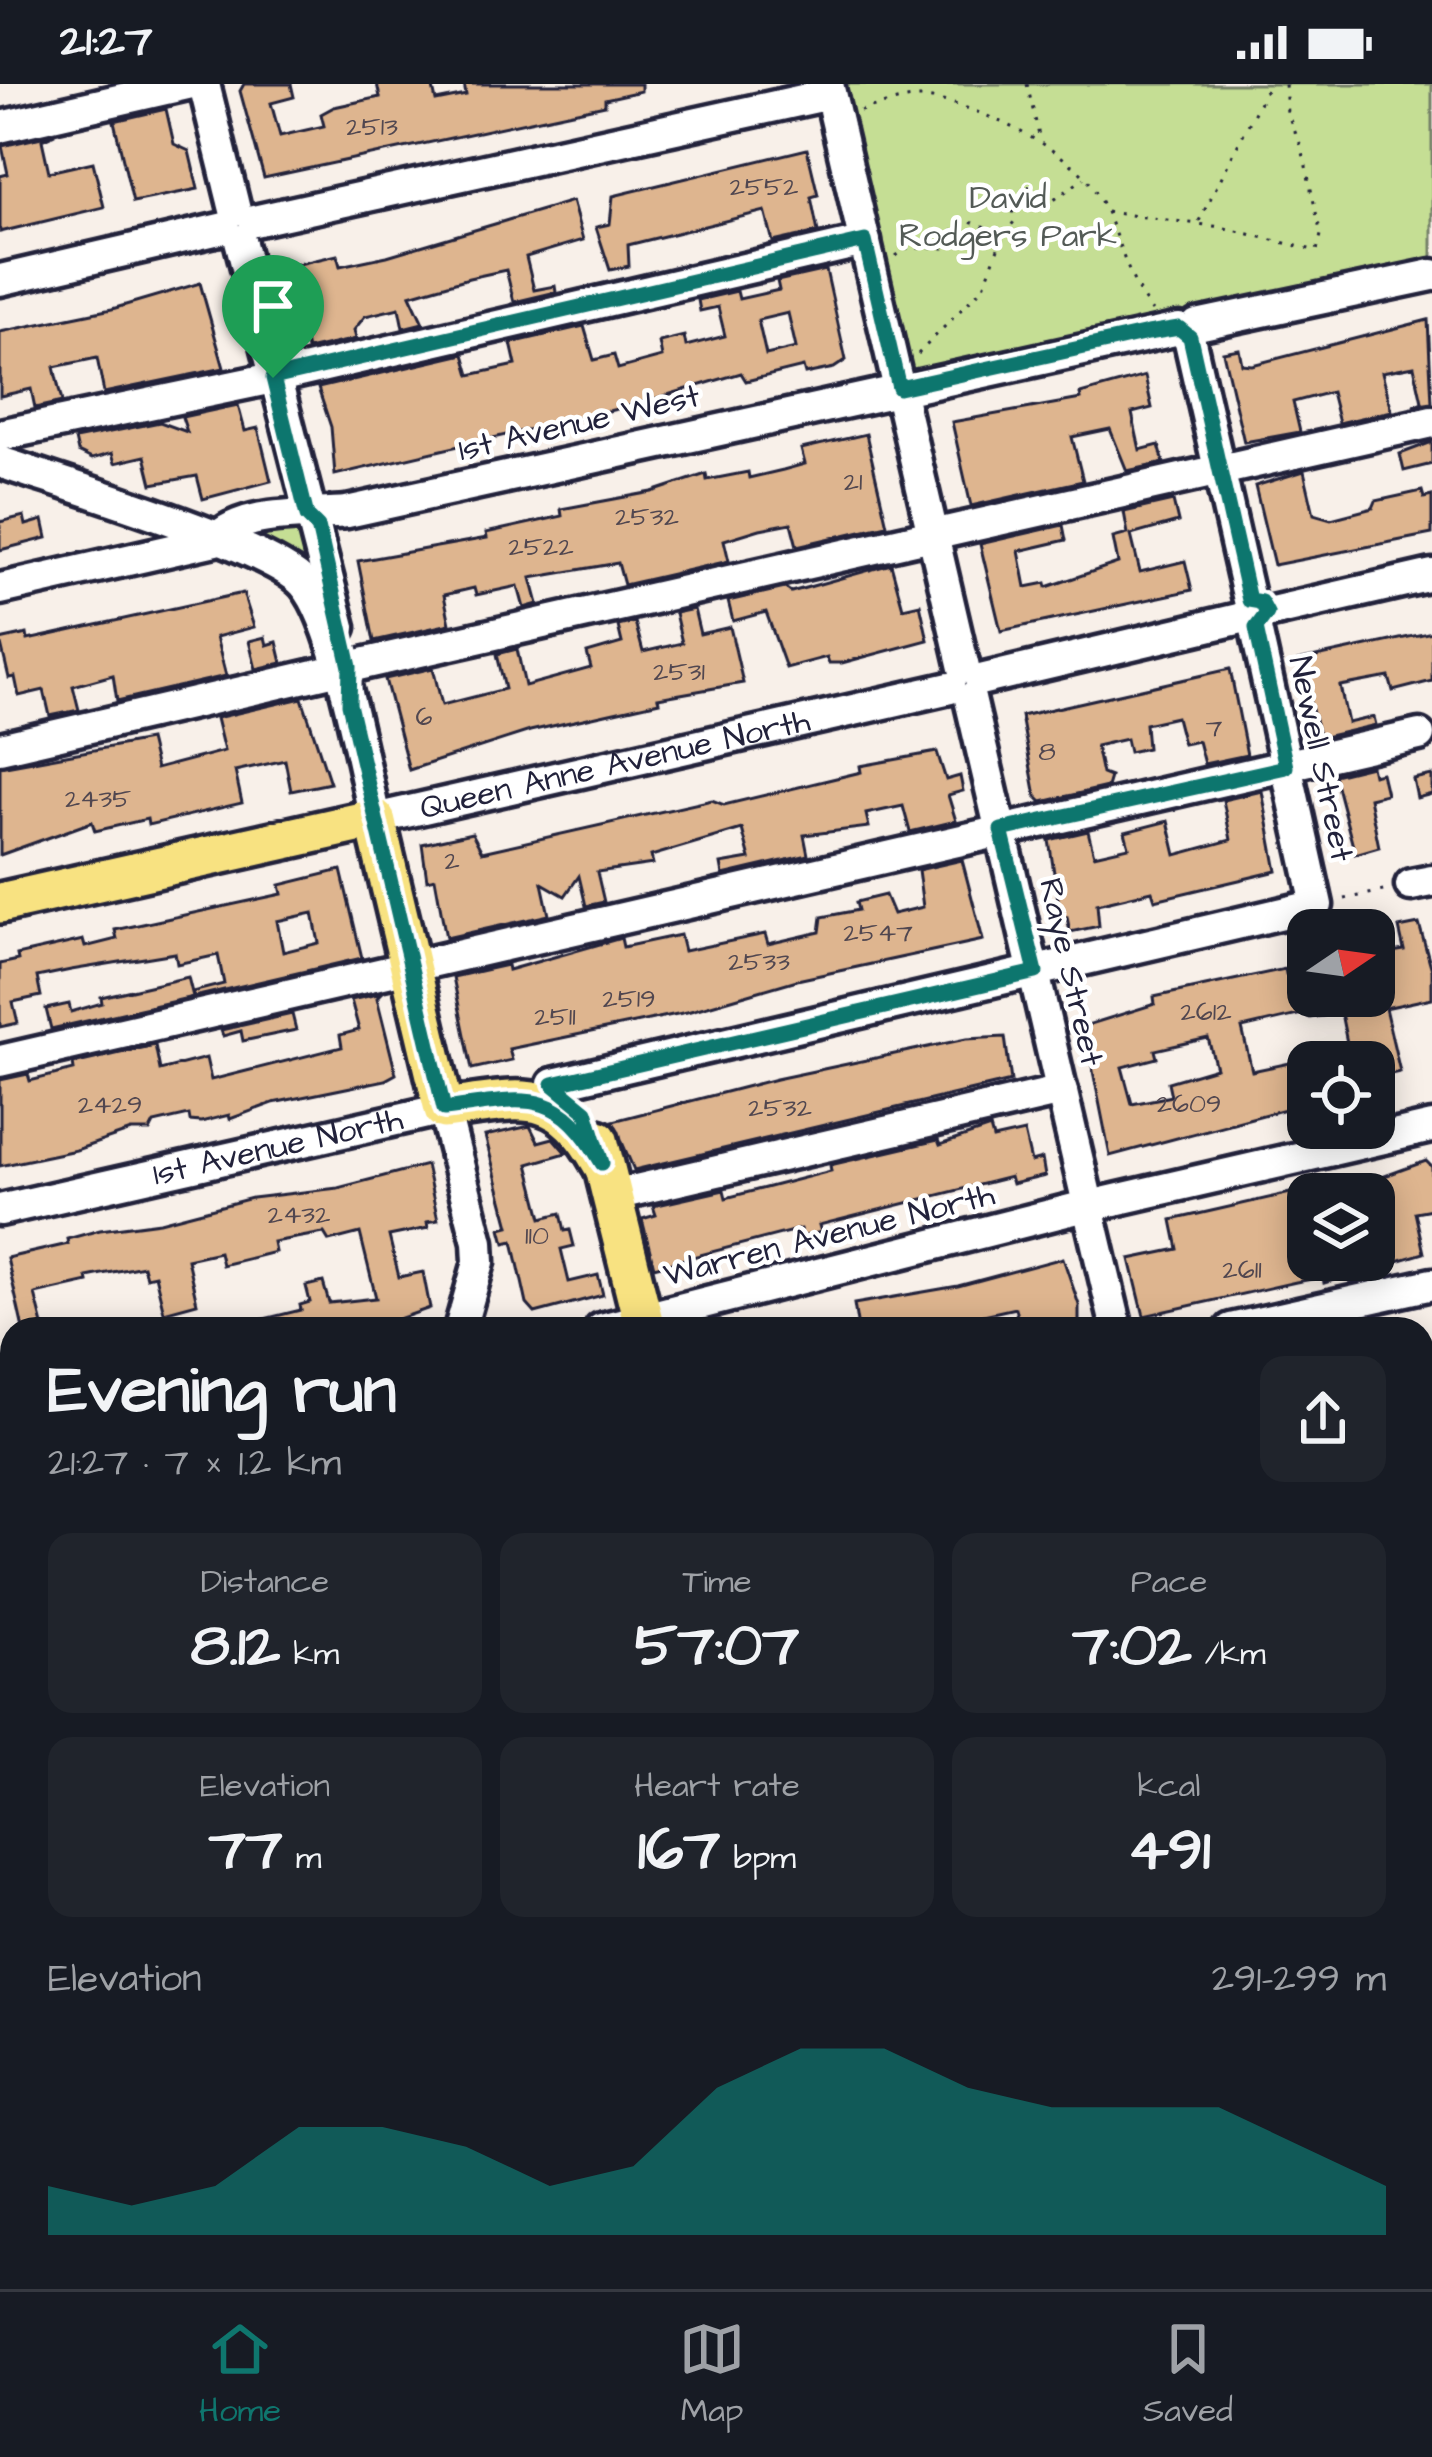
<!DOCTYPE html>
<meta charset="utf-8">
<style>
:root{--surface:#171b24;--page:#20242c;--text:#f1f3f6;--muted:#9ea1a6;--line:#363941;--accent:#0f766e}
body{margin:0;font-family:"Architects Daughter",sans-serif;background:var(--page);color:var(--text);height:100vh;display:flex;flex-direction:column;font-size:45px;white-space:nowrap}
*{box-sizing:border-box;margin:0}
p{font-size:39px;color:var(--muted)}
.icon{flex:none;width:66px;height:66px;fill:none;stroke:currentColor;stroke-width:2;stroke-linecap:round;stroke-linejoin:round}
.map{position:relative;flex:1;overflow:hidden}
.side{position:absolute;left:0px;top:1233px;width:1434px;height:972px;display:flex;flex-direction:column;background:var(--surface);border-radius:36px 36px 0 0;box-shadow:0 6px 30px #0003}
.side>*{flex:none}
.needle{width:78px;rotate:77deg}
.fabs{position:absolute;left:1287px;top:825px;display:grid;gap:24px}
.fabs a{display:grid;place-items:center;width:108px;height:108px;border-radius:24px;background:var(--surface);box-shadow:0 6px 30px #0003;font-size:60px}
.pin{position:absolute;display:grid;place-items:center;width:102px;height:102px;color:#fff;margin:-123px -51px;border-radius:50% 50% 50% 0;rotate:-45deg;box-shadow:0 0 12px #0007}
.pin .icon{rotate:45deg}
.round{display:grid;place-items:center;flex:none;width:126px;height:126px;border-radius:24px;background:var(--page)}
.head{display:flex;align-items:center;justify-content:space-between;height:204px;padding:0 48px}
h1{font-size:66px;font-weight:700;line-height:90px}
.stats{display:grid;grid-template-columns:repeat(3,1fr);gap:18px;height:204px;padding:12px 48px}
.stats div{display:grid;align-content:center;border-radius:24px;background:var(--page);text-align:center}
.stats b{font-size:60px;font-weight:700}
.stats small{font-size:33px;font-weight:400}
.stats p{font-size:33px}
.chart{height:336px;padding:24px 48px}
.chart p{display:flex;justify-content:space-between}
.chart svg{width:100%;height:216px;margin-top:12px;fill:var(--accent);opacity:.7}
.status{display:flex;justify-content:space-between;align-items:center;height:84px;padding:0 60px;background:var(--surface);direction:ltr}
.status svg{height:33px;fill:currentColor}
.menu{display:flex;justify-content:space-around;align-items:center;height:168px;border-top:3px solid var(--line);background:var(--surface);font-size:33px;color:var(--muted)}
.menu a{display:grid;justify-items:center;gap:6px}
.menu .current{color:var(--accent)}
.map>svg:first-child{display:block}
</style>
<div class="status"><b>21:27</b><svg viewBox="0 0 49 12"><path d="M0 12V9h3v3zM5 12V6h3v6zM10 12V3h3v9zM15 12V0h3v12zM26 1h20v11H26zM47 4h2v5h-2z"/></svg></div>
<div class="map">
<svg width="1432" height="2205" viewBox="0 0 1432 2205">
<rect width="100%" height="100%" fill="#f8f0e9"/>
<filter id="ink" filterUnits="userSpaceOnUse"><feTurbulence type="fractalNoise" baseFrequency=".00833" numOctaves="2"/><feDisplacementMap in="SourceGraphic" scale="24" xChannelSelector="R" yChannelSelector="G"/><feConvolveMatrix kernelMatrix="1 2 1 2 8 2 1 2 1" color-interpolation-filters="sRGB"/></filter>
<g filter="url(#ink)">
<path fill="#f0dece" d="M 1432,1851 L 1432,2166 L 1422,2168 L 1422,1853 Z"/>
<g fill="#c5de94" stroke="#748068" stroke-width="3">
<path d="M 838,0 L 1432,0 L 1432,181 L 908,292 Z"/>
<path d="M 298,436 L 314,489 L 248,451 Z"/>
<path d="M 1422,1372 L 1432,1376 L 1432,1432 L 1422,1434 Z"/>
<path d="M 12,1830 L 12,2054 L 0,2012 L 0,1833 Z"/>
</g>
<g fill="none" stroke-linecap="round" stroke-linejoin="round">
<path stroke="#5c87a0" stroke-width="6" d="M 0,1945 L 12,1937"/>
</g>
<g fill="#deb58f" stroke="#22223b" stroke-width="3" fill-rule="evenodd">
<path d="M 244,0 L 291,0 L 294,13 L 271,19 L 280,52 L 324,42 L 321,30 L 334,23 L 380,13 L 377,0 L 432,0 L 436,17 L 466,11 L 464,0 L 641,0 L 641,7 L 605,15 L 605,21 L 264,94 L 240,7 Z"/>
<path d="M 166,25 L 174,60 L 189,67 L 198,105 L 133,118 L 114,37 Z"/>
<path d="M 55,50 L 42,56 L 49,88 L 93,78 L 104,123 L 0,148 L 0,92 L 8,90 L 2,62 Z"/>
<path d="M 807,65 L 818,111 L 811,113 L 818,148 L 773,158 L 765,127 L 628,161 L 629,182 L 610,186 L 596,143 L 610,140 L 613,112 Z"/>
<path d="M 572,117 L 583,156 L 526,173 L 534,206 L 555,202 L 556,208 L 514,218 L 506,186 L 469,194 L 410,211 L 423,239 L 403,244 L 399,224 L 365,232 L 354,246 L 356,255 L 307,266 L 290,182 L 337,171 L 340,182 L 387,172 Z"/>
<path d="M 826,186 L 846,276 L 834,284 L 805,290 L 803,283 L 746,297 L 741,289 L 634,321 L 335,391 L 331,343 L 318,304 L 464,270 L 470,291 L 516,281 L 511,259 L 584,242 L 594,276 L 614,271 L 618,285 L 662,273 L 659,258 L 684,252 L 686,262 L 725,252 L 718,223 L 700,227 L 698,216 L 737,207 L 739,215 L 779,206 L 777,197 ZM 788,229 L 796,264 L 766,271 L 758,236 Z"/>
<path d="M 200,199 L 224,284 L 104,309 L 97,274 L 54,283 L 62,318 L 35,324 L 31,305 L 0,312 L 0,248 L 112,225 Z"/>
<path d="M 1428,236 L 1432,319 L 1413,322 L 1422,318 L 1414,282 L 1382,288 L 1392,327 L 1339,339 L 1331,308 L 1293,318 L 1300,348 L 1244,358 L 1223,268 L 1239,265 L 1242,280 L 1252,281 Z"/>
<path d="M 1145,292 L 1152,324 L 1132,329 L 1140,366 L 1159,361 L 1164,379 L 1127,387 L 1110,345 L 1072,353 L 1083,397 L 971,422 L 952,338 L 1081,315 L 1080,310 Z"/>
<path d="M 238,321 L 245,347 L 258,344 L 271,397 L 203,415 L 197,392 L 152,400 L 145,372 L 115,379 L 112,369 L 92,375 L 78,368 L 75,355 L 160,338 L 187,348 L 182,333 Z"/>
<path d="M 866,350 L 887,441 L 797,462 L 791,439 L 760,445 L 724,456 L 729,477 L 624,501 L 618,479 L 531,494 L 538,520 L 524,524 L 518,502 L 476,511 L 474,504 L 444,511 L 450,540 L 374,557 L 358,477 L 487,454 L 486,449 L 562,432 L 561,425 L 652,408 L 706,390 L 707,396 L 748,388 L 749,394 L 783,386 L 805,380 L 801,365 Z"/>
<path d="M 1432,358 L 1432,380 L 1404,387 L 1400,370 Z"/>
<path d="M 1304,387 L 1314,430 L 1331,435 L 1373,424 L 1376,417 L 1422,407 L 1424,414 L 1432,412 L 1432,450 L 1274,481 L 1255,402 Z"/>
<path d="M 1173,417 L 1178,438 L 1131,451 L 1140,488 L 1185,477 L 1192,506 L 1001,547 L 980,460 L 1063,441 L 1066,456 L 1019,467 L 1026,503 L 1046,499 L 1047,503 L 1118,479 L 1113,454 L 1128,450 L 1124,428 Z"/>
<path d="M 24,432 L 26,441 L 43,436 L 47,454 L 0,466 L 0,438 Z"/>
<path d="M 891,480 L 903,524 L 920,520 L 928,556 L 842,579 L 829,579 L 827,573 L 786,584 L 766,528 L 733,537 L 728,517 L 785,504 L 791,508 Z"/>
<path d="M 243,509 L 254,543 L 216,553 L 226,592 L 117,617 L 113,591 L 73,602 L 79,626 L 50,632 L 44,606 L 19,612 L 15,593 L 9,594 L 0,556 L 27,550 L 28,556 Z"/>
<path d="M 694,525 L 700,550 L 730,543 L 743,599 L 658,614 L 659,618 L 530,647 L 409,686 L 385,595 L 433,584 L 442,621 L 505,605 L 497,570 L 517,565 L 525,602 L 591,584 L 587,569 L 622,559 L 618,542 L 635,538 L 643,568 L 682,559 L 675,529 Z"/>
<path d="M 1432,548 L 1432,597 L 1393,607 L 1389,593 L 1340,602 L 1348,639 L 1374,633 L 1376,641 L 1320,654 L 1298,577 Z"/>
<path d="M 265,553 L 267,561 L 277,558 L 282,579 L 256,585 L 249,557 Z"/>
<path d="M 1230,585 L 1247,671 L 1204,680 L 1198,657 L 1183,660 L 1176,633 L 1145,640 L 1147,664 L 1129,668 L 1126,655 L 1096,662 L 1102,690 L 1110,693 L 1107,703 L 1042,718 L 1036,712 L 1021,632 Z"/>
<path d="M 302,614 L 330,699 L 291,707 L 285,676 L 235,687 L 242,719 L 148,741 L 147,735 L 95,747 L 92,738 L 0,771 L 0,683 L 149,656 L 156,685 L 224,667 L 216,634 Z"/>
<path d="M 937,668 L 946,696 L 960,692 L 963,707 L 948,711 L 956,737 L 910,748 L 903,722 L 866,730 L 869,743 L 804,751 L 808,771 L 723,791 L 721,780 L 750,775 L 742,745 L 651,772 L 653,780 L 597,788 L 604,818 L 586,822 L 579,792 L 565,812 L 542,799 L 549,831 L 446,854 L 435,794 L 427,796 L 422,760 L 472,749 L 482,768 L 712,716 L 724,721 L 861,688 L 860,682 Z"/>
<path d="M 1371,682 L 1373,691 L 1381,689 L 1386,710 L 1369,714 L 1379,763 L 1355,770 L 1334,691 Z"/>
<path d="M 1432,691 L 1432,710 L 1417,714 L 1413,695 Z"/>
<path d="M 1262,707 L 1277,787 L 1155,816 L 1152,807 L 1097,820 L 1099,842 L 1070,848 L 1067,833 L 1061,835 L 1049,756 L 1088,747 L 1094,771 L 1129,763 L 1125,748 L 1168,737 L 1176,771 L 1231,756 L 1223,716 Z"/>
<path d="M 962,776 L 983,856 L 797,896 L 687,928 L 509,965 L 512,976 L 472,985 L 453,893 L 507,881 L 508,886 L 621,854 L 623,863 L 680,851 L 684,867 L 765,850 L 768,860 L 820,848 L 822,833 L 858,826 L 856,818 L 885,811 L 893,830 L 923,823 L 918,786 Z"/>
<path d="M 341,786 L 362,874 L 194,913 L 192,908 L 224,900 L 218,871 L 177,880 L 175,869 L 71,886 L 37,893 L 41,912 L 13,918 L 18,939 L 0,943 L 0,880 L 18,876 L 17,871 L 83,856 L 85,863 L 117,855 L 115,846 L 282,810 L 280,801 ZM 313,829 L 319,859 L 283,868 L 277,837 Z"/>
<path d="M 1419,840 L 1432,886 L 1432,914 L 1385,924 L 1400,988 L 1374,994 L 1374,978 L 1341,978 L 1338,961 L 1347,959 L 1341,929 L 1310,934 L 1302,930 L 1242,944 L 1252,987 L 1308,975 L 1308,1019 L 1110,1072 L 1084,942 L 1155,920 L 1154,913 L 1285,885 L 1286,890 L 1308,885 L 1308,912 L 1374,912 L 1374,871 L 1404,866 L 1399,844 ZM 1208,954 L 1216,984 L 1168,998 L 1171,1012 L 1132,1020 L 1122,983 L 1157,974 L 1155,966 Z"/>
<path d="M 188,893 L 193,913 L 51,945 L 46,925 L 69,920 L 71,928 L 102,919 L 101,913 Z"/>
<path d="M 382,909 L 377,914 L 396,990 L 385,996 L 273,1019 L 230,1035 L 229,1031 L 201,1038 L 190,1037 L 189,1031 L 154,1039 L 150,1047 L 131,1047 L 76,1066 L 0,1082 L 0,996 L 28,990 L 30,997 L 74,986 L 73,980 L 155,961 L 160,986 L 206,974 L 211,996 L 342,963 L 340,951 L 359,946 L 351,916 Z"/>
<path d="M 292,930 L 296,946 L 243,957 L 241,947 L 223,952 L 221,946 Z"/>
<path d="M 1005,953 L 1011,997 L 634,1086 L 613,1037 L 776,995 L 966,955 Z"/>
<path d="M 530,1042 L 538,1058 L 553,1054 L 566,1069 L 528,1080 L 542,1134 L 561,1129 L 565,1147 L 570,1146 L 574,1162 L 561,1165 L 569,1198 L 598,1191 L 603,1211 L 535,1229 L 527,1220 L 513,1157 L 505,1159 L 501,1144 L 509,1142 L 485,1052 Z"/>
<path d="M 990,1044 L 993,1055 L 1024,1048 L 1031,1078 L 1042,1075 L 1045,1092 L 1012,1100 L 1010,1093 L 819,1141 L 821,1148 L 802,1153 L 800,1145 L 654,1183 L 642,1135 L 656,1131 L 653,1122 L 724,1106 L 726,1114 L 831,1087 L 830,1081 L 938,1056 L 940,1061 Z"/>
<path d="M 1426,1077 L 1432,1083 L 1432,1125 L 1415,1128 L 1424,1169 L 1324,1199 L 1323,1193 L 1296,1198 L 1144,1232 L 1130,1175 L 1178,1165 L 1172,1136 L 1308,1105 L 1308,1176 L 1374,1176 L 1379,1094 Z"/>
<path d="M 426,1081 L 438,1136 L 427,1138 L 428,1144 L 389,1152 L 399,1193 L 423,1188 L 430,1224 L 393,1237 L 395,1245 L 249,1245 L 248,1239 L 301,1226 L 300,1221 L 310,1218 L 306,1202 L 323,1198 L 329,1219 L 376,1214 L 360,1149 L 329,1157 L 324,1149 L 273,1158 L 275,1168 L 222,1181 L 219,1168 L 187,1175 L 197,1219 L 164,1228 L 155,1191 L 146,1193 L 143,1182 L 87,1193 L 88,1198 L 35,1210 L 44,1245 L 23,1245 L 7,1174 L 68,1160 L 67,1155 L 100,1146 L 160,1138 L 252,1114 L 338,1104 Z"/>
<path d="M 1063,1174 L 1079,1221 L 1079,1245 L 1020,1245 L 1015,1224 L 961,1236 L 963,1245 L 858,1245 L 854,1220 L 958,1202 Z"/>
</g>
<g fill="none" stroke-linecap="round" stroke-linejoin="round">
<defs>
<g id="minor">
<path d="M 204,0 L 235,126"/>
<path d="M 828,0 L 964,584"/>
<path d="M 0,43 L 188,0"/>
<path d="M 254,137 L 830,10"/>
<path d="M 240,156 L 340,543"/>
<path d="M 0,196 L 224,144"/>
<path d="M 1197,241 L 1432,191"/>
<path d="M 1189,253 L 1249,516"/>
<path d="M 0,351 L 273,294 L 865,157"/>
<path id="s1" d="M 0,378 C 60,399 270,461 304,500 C 337,537 363,681 375,735 L 950,604"/>
<path d="M 0,505 L 215,456 C 244,425 308,432 347,428 L 1179,245"/>
<path d="M 1267,529 L 1432,491"/>
<path d="M 349,583 L 1432,338"/>
<path d="M 980,596 L 1238,535"/>
<path d="M 970,615 L 1085,1107"/>
<path d="M 0,664 L 336,586"/>
<path d="M 1411,801 L 1432,797"/>
<path d="M 0,977 L 1419,651"/>
<path d="M 553,1000 L 1317,821 L 1256,545"/>
<path d="M 610,1112 L 1062,1007"/>
<path d="M 1102,1119 L 1432,1043"/>
<path id="s2" d="M 0,1126 L 444,1025 L 478,1158 L 479,1178 L 460,1245"/>
<path d="M 1091,1135 L 1117,1245"/>
<path d="M 601,1245 L 1074,1125"/>
<path d="M 1231,1245 L 1432,1200"/>
<path d="M 0,1306 L 12,1360"/>
<path d="M 12,1382 L 5,1395 L 12,1405"/>
<path d="M 1422,1446 L 1432,1444"/>
<path d="M 1422,1687 L 1432,1685"/>
<path d="M 0,1694 L 12,1692"/>
<path d="M 201,2193 L 204,2205"/>
<path d="M 429,2193 L 455,2205"/>
<path d="M 506,2193 L 508,2205"/>
<path d="M 1000,2193 L 1003,2205"/>
<path d="M 1185,2193 L 1194,2205"/>
<path d="M 231,2205 L 283,2193"/>
<path d="M 1349,2205 L 1409,2193"/>
</g>
<g id="major">
<path d="M 0,819 L 375,735 L 444,1025 C 524,1015 557,1000 602,1079"/>
<path d="M 598,1056 L 645,1245"/>
<path d="M 1227,2193 L 1236,2205"/>
</g>
</defs>
<use href="#minor" stroke="#22223b" stroke-width="39"/>
<use href="#major" stroke="#22223b" stroke-width="48"/>
<g stroke="#22223b" stroke-width="3" stroke-dasharray="3 9" stroke-linecap="butt">
<path d="M 1027,0 L 1040,56"/>
<path d="M 860,27 C 881,22 902,13 923,14 C 967,16 1068,65 1092,102 C 1118,141 1122,189 1152,227"/>
<path d="M 1106,128 L 1221,143 L 1317,167 L 1321,151 L 1302,64 L 1287,29 L 1285,0"/>
<path d="M 1199,137 L 1269,0"/>
<path d="M 896,172 L 907,164 L 949,164 L 952,148 L 965,136 L 1003,151 L 1014,138 L 1013,117 C 1025,96 1037,114 1054,116 L 1084,94"/>
<path d="M 918,270 L 984,202 L 1003,151"/>
<path d="M 1345,815 L 1388,806"/>
</g>
<use href="#minor" stroke="#fff" stroke-width="30"/>
<use href="#major" stroke="#f8e281" stroke-width="39"/>
</g>
</g>
<g fill="none" stroke-linecap="round" stroke-linejoin="round" filter="url(#ink)">
<defs>
<path id="route" d="M 865,157 L 899,304 L 1148,249 L 1179,244 L 1190,253 L 1249,516 L 1261,518 L 1267,529 L 1256,544 L 1286,683 L 1001,746 L 1036,888 L 553,1000 L 586,1027 L 602,1079 C 557,1000 524,1015 444,1025 L 349,620 L 350,583 L 318,443 L 307,432 L 273,294 Z"/>
</defs>
<use href="#route" stroke="#fff" stroke-width="24"/>
<use href="#route" stroke="#0f766e" stroke-width="15"/>
</g>
<g text-anchor="middle" dominant-baseline="central" stroke-width="9" stroke-linejoin="round" paint-order="stroke">
<g font-size="27" fill="#514750">
<text x="372" y="43">2513</text>
<text x="764" y="103">2552</text>
<text x="853" y="398">21</text>
<text x="647" y="433">2532</text>
<text x="541" y="463">2522</text>
<text x="679" y="588">2531</text>
<text x="424" y="633">6</text>
<text x="1214" y="644">7</text>
<text x="1047" y="668">8</text>
<text x="98" y="715">2435</text>
<text x="452" y="777">2</text>
<text x="878" y="849">2547</text>
<text x="759" y="878">2533</text>
<text x="629" y="915">2519</text>
<text x="1206" y="928">2612</text>
<text x="555" y="933">2511</text>
<text x="1189" y="1020">2609</text>
<text x="110" y="1021">2429</text>
<text x="780" y="1024">2532</text>
<text x="299" y="1131">2432</text>
<text x="537" y="1152">110</text>
<text x="1242" y="1186">2611</text>
</g>
<g font-size="33" fill="#535a56" stroke="#fff">
<text x="1008" y="114">David<tspan x="1008" dy="38">Rodgers Park</tspan></text>
</g>
<g font-size="33" fill="#22223b" stroke="#fff">
<text transform="translate(579 339) rotate(-13)">1st Avenue West</text>
<text transform="translate(1321 675) rotate(78)">Newell Street</text>
<text stroke="none"><textPath href="#s1" startOffset="822">Queen Anne Avenue North</textPath></text>
<text transform="translate(1071 888) rotate(77)">Raye Street</text>
<text stroke="none"><textPath href="#s2" startOffset="285">1st Avenue North</textPath></text>
<text transform="translate(829 1151) rotate(-14)">Warren Avenue North</text>
</g>
</g>
</svg>
<div class="fabs">
<a><svg class="needle" viewBox="-14 -14 28 28"><path d="M0-13l5 13h-10z" fill="#e53935"/><path d="M0 13l5-13h-10z" fill="#9ea1a6"/></svg></a>
<a><svg class="icon" aria-label="locate" viewBox="0 0 24 24"><circle cx="12" cy="12" r="6"/><path d="M12 2v4M12 18v4M2 12h4M18 12h4"/></svg></a>
<a><svg class="icon" aria-label="layers" viewBox="0 0 24 24"><path d="M12 4l9 5-9 5-9-5zM3 14l9 5 9-5"/></svg></a>
</div>
<div class="pin" style="left:273px;top:294px;background:#1e9e55"><svg class="icon" aria-label="arrive" viewBox="0 0 24 24"><path d="M6 21V4h12l-3 4 3 4H6"/></svg></div>
<section class="side">
<div class="head"><div><h1>Evening run</h1><p>21:27 · 7 × 1.2 km</p></div><a class="round"><svg class="icon" aria-label="share" viewBox="0 0 24 24"><path d="M12 15V3M7 8l5-5 5 5M5 13v7h14v-7"/></svg></a></div>
<div class="stats">
<div><p>Distance</p><b>8.12<small> km</small></b></div>
<div><p>Time</p><b>57:07</b></div>
<div><p>Pace</p><b>7:02<small> /km</small></b></div>
</div>
<div class="stats">
<div><p>Elevation</p><b>77<small> m</small></b></div>
<div><p>Heart rate</p><b>167<small> bpm</small></b></div>
<div><p>kcal</p><b>491</b></div>
</div>
<div class="chart"><p><span>Elevation</span>291–299 m</p>
<svg viewBox="0 0 160 44" preserveAspectRatio="none"><path d="M0 44V34L10 38L20 34L30 22L40 22L50 26L60 34L70 30L80 14L90 6L100 6L110 14L120 18L130 18L140 18L150 26L160 34V44z"/></svg>
</div>
</section>
</div>
<nav class="menu">
<a class="current"><svg class="icon" aria-label="home" viewBox="0 0 24 24"><path d="M3 11l9-7 9 7M6 9v11h12V9"/></svg>Home</a>
<a><svg class="icon" aria-label="map" viewBox="0 0 24 24"><path d="M3 6l6-2 6 2 6-2v14l-6 2-6-2-6 2zM9 4v14M15 6v14"/></svg>Map</a>
<a><svg class="icon" aria-label="saved" viewBox="0 0 24 24"><path d="M7 4h10v16l-5-4-5 4z"/></svg>Saved</a>
</nav>
